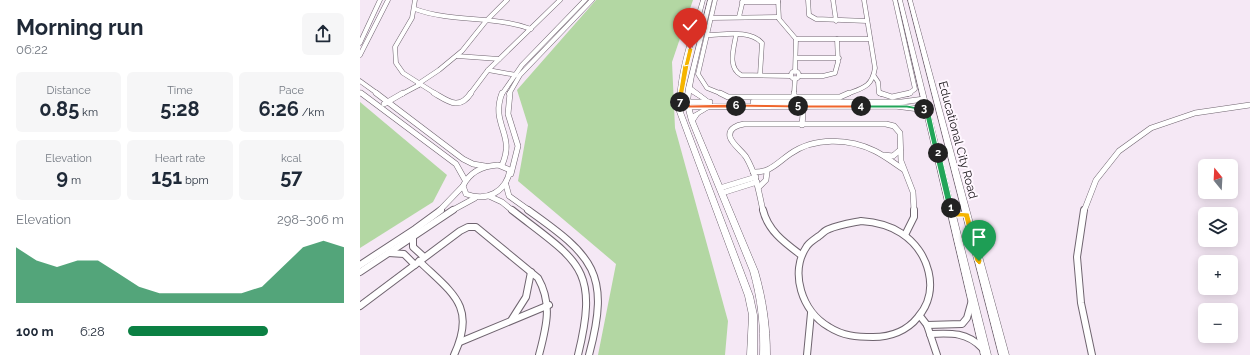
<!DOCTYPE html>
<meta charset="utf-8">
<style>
:root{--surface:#fff;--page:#f6f6f7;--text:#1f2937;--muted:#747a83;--accent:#0b8043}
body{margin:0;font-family:Raleway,sans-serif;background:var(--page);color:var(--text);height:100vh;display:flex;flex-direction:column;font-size:15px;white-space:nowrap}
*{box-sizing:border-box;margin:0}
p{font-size:13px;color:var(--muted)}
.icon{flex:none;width:22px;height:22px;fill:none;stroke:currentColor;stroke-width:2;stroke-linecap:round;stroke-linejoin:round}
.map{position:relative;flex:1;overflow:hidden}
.drawer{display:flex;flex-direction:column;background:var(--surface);width:360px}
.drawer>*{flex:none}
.needle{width:26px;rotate:342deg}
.buttons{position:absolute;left:838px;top:159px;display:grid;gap:8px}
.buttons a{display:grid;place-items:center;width:40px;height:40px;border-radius:6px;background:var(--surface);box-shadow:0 2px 10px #0003;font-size:20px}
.pin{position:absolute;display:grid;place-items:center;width:34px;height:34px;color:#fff;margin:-41px -17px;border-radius:50% 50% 50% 0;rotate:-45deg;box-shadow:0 0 4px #0007}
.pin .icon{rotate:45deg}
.km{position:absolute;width:20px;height:20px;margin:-10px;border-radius:50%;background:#222;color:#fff;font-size:11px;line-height:20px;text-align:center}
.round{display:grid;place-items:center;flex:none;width:42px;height:42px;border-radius:6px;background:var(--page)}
.summary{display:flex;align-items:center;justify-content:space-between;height:68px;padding:0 16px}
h1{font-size:22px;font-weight:700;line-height:30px}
.metrics{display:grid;grid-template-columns:repeat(3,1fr);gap:6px;height:68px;padding:4px 16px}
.metrics div{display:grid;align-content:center;border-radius:6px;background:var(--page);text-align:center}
.metrics b{font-size:20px;font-weight:700}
.metrics small{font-size:11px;font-weight:400}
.metrics p{font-size:11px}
.chart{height:112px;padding:8px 16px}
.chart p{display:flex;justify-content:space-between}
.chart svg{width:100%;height:72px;margin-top:4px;fill:var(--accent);opacity:.7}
ul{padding:0 16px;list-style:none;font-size:13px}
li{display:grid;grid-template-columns:64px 48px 1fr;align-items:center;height:30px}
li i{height:10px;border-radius:5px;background:var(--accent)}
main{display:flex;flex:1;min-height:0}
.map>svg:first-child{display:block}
</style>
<main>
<section class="drawer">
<div class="summary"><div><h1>Morning run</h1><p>06:22</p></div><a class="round"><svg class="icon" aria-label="share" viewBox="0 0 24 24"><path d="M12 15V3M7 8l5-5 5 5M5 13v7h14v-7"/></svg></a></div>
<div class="metrics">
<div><p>Distance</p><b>0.85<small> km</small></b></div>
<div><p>Time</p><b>5:28</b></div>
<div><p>Pace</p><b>6:26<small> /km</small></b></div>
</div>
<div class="metrics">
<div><p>Elevation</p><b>9<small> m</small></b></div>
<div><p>Heart rate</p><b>151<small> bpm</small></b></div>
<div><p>kcal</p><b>57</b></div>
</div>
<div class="chart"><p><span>Elevation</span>298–306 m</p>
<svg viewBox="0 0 160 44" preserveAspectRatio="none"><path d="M0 44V10L10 18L20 22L30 18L40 18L50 26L60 34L70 38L80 38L90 38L100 38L110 38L120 34L130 22L140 10L150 6L160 10V44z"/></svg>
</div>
<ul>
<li><b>100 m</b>6:28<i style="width:65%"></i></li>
</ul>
</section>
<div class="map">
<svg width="890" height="355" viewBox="0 0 890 355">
<rect width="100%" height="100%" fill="#f5e8f5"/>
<g fill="#b3d7a3">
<path d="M 236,0 L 333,0 L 312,62 L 315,128 L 368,321 L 365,355 L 238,355 L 256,264 L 158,181 L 168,125 L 157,90 Z"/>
<path d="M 0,102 L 87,175 L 73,202 L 0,248 Z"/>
</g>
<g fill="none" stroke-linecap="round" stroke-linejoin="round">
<defs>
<g id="minor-far2">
<path d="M 55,0 L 52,18 L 35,47 L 36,63 L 43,73 L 76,94"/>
<path d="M 355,0 L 338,74 L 347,88 L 362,94"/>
<path d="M 418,0 L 419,19 L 436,39 L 435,72"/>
<path d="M 448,0 L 449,15 L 456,19 L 507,21"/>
<path d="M 473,0 L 476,21"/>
<path d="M 535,0 L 555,89 L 548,94"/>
<path d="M 382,2 L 418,2"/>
<path d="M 55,9 C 93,23 133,15 171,29"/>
<path d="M 379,17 L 383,0"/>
<path d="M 351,18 L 418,17"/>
<path d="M 347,35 C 363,35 390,29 402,43 L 400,75"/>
<path d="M 376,35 C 374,48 367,67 381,75 L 430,76"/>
<path d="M 436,39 L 510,39"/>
<path d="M 0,43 L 20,0"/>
<path d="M 0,55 L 28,0"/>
<path d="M 97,56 L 139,59"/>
<path d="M 436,58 L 479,58"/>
<path d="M 128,70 L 156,75"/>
<circle cx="435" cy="75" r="4"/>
<path d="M 440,76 L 463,76 L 475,73 L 478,62 L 477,39"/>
<path d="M 514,76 L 518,82 L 519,93 L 521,94"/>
<path d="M 0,81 L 18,94"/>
<path d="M 58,84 L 79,70 L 102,51 L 126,21 L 147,0"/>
<path d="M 0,93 L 2,94"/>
<path d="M 42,94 L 59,85"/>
<path d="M 110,94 L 128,70 L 200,0"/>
<path d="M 142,94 L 162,65 L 225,0"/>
<path d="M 149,94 L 160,75 L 232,0"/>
<path d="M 434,94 L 435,78"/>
<path d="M 487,94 C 503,88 512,87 515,68 L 504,0"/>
</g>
<g id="minor-far1">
<path d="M 1,93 L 96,164 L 105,180"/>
<path d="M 16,93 L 103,159 L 113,164 L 125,166"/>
<path d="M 74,93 C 88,101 99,111 111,93"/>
<path d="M 142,93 C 130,125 156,134 142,165"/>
<path d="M 150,93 L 148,114 L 158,146 L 151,174"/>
<path d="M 360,93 L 368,97 L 480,97 L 489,93"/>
<path d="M 520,93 L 532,97 L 550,93"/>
<path d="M 434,97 L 434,93"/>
<path d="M 323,102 L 350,102"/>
<path d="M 393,102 L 542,102 L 564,99"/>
<path d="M 24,104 L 43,93"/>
<path d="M 319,107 L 535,106 L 567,110"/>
<path d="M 442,125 L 443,114"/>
<path d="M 524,155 L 533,156 L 540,150"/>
<path d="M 138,165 L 150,170 C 146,192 127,202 106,194 L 103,186 C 110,171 123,166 138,165 Z"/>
<path d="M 393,172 C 410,173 417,163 430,154 C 454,137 489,138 515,151 C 525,156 534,163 543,169"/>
<path d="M 146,185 L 149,196 L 170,211"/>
<path d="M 399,187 L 406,180 L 407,172"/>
<path d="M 360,188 L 396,177"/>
<path d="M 362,193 L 397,182"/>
<path d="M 129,196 L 142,202 L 153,211"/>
<path d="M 79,211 L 103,186"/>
<path d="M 91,211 L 115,198"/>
<path d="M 403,211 C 399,192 396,174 386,157 C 382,151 372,144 370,137 C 368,128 378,125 384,124 L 526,124 L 534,126 L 540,133 L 541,161 L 553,192 L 554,211"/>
<path d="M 724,211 L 736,180 L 759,151 L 791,128 L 835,113 L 890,105"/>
</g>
<g id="minor">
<path d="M 152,210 C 217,261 240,266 218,355"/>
<path d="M 168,210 C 233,256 251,273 229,355"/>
<path d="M 403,210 C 408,231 425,243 441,255"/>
<path d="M 724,210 L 717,257 L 721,303 L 732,355"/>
<path d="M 501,221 C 515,222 529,225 541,233 C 569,251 581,291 558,317 C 547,331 530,337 513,337 C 497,337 483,336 469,327 C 442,312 429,272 447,246 C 450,242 455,239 459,236 C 462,234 465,230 469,229 C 478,225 491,223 501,221 Z"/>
<path d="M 545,235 L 554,217 L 554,210"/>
<path d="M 53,236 L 53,247 L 64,257"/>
<path d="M 29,253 L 44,254 L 55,265"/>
<path d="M 59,261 C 92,293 117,306 94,355"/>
<path d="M 0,265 L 55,229 L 81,210"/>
<path d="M 0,272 L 93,210"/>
<path d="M 0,306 L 100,231 L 108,227 L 116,227 L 178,278 C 193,304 186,328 179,355"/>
<path d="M 560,316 L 567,325 L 577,355"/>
<path d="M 152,319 L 166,297 L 171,272"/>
<path d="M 567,325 L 602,324 L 607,318 L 612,300"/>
<path d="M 570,334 C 591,333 607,332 622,348"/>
<path d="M 100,342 L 189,305"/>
<path d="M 447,355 L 451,313"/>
</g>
<g id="tertiary">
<path d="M 341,0 L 345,0 C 336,37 321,73 323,112 L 393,296 L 397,315 L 397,355 L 387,355 L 389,315 L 385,296 L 317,112 C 316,73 330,37 341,0 Z"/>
<path d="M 348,0 L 352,0 L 334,76 L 332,87 L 352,102 L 349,104 L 347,103 L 331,93 L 330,102 L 333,114 L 335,113 L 349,105 L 351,104 L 354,106 L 339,115 L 335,121 L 398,271 C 406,299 410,326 410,355 L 400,355 C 401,326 398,299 390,271 L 329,121 L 324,102 L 326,88 Z"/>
<path d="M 538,0 L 542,0 L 631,355 L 621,355 Z"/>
<path d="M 548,0 L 552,0 L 649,355 L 639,355 Z"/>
</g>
</defs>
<use href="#minor-far2" stroke="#6f646f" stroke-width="5"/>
<use href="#minor-far1" stroke="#6f646f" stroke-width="6"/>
<use href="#minor" stroke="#6f646f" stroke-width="8"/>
<use href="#tertiary" stroke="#6f646f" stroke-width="1"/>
<use href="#minor-far2" stroke="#fff" stroke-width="4"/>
<use href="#minor-far1" stroke="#fff" stroke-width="5"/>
<use href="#minor" stroke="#fff" stroke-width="6"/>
<use href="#tertiary" fill="#fff" fill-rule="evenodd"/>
</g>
<path fill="#f5b400" stroke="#fff" d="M 591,205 L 593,206 L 595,212 L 609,213 L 622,261 L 621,264 L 619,265 L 615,261 L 604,217 L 590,217 L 587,208 Z"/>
<path fill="#22a559" stroke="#fff" d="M 578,151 L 581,153 L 594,208 L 591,211 L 587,208 L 574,153 Z"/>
<path fill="#22a559" stroke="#fff" d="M 562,108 L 570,110 L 580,155 L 574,153 L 564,111 L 562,111 Z"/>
<path fill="#22a559" stroke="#fff" d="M 499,105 L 547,105 L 567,109 L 564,111 L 547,108 L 499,108 Z"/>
<path fill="#f0652b" stroke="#fff" d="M 438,105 L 501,105 L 504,106 L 501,108 L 436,108 L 436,106 Z"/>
<path fill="#f0652b" stroke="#fff" d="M 376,104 L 438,105 L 441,106 L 438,108 L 374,107 L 373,106 Z"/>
<path fill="#f0652b" stroke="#fff" d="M 318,101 L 329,101 L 330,105 L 376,104 L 379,106 L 376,108 L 328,108 L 325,104 L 318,103 Z"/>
<path fill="#f5b400" stroke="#fff" d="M 326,63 L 329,65 L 322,102 L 320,104 L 317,102 L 323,65 Z"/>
<path fill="#f5b400" stroke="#fff" d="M 330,47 L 333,49 L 329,65 L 324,66 L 328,49 Z"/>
<g text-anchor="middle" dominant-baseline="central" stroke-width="4" stroke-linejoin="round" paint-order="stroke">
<g font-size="12" fill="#171317" stroke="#fff7ff">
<text transform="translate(598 140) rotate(75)">Educational City Road</text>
</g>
</g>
</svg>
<div class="buttons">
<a><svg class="needle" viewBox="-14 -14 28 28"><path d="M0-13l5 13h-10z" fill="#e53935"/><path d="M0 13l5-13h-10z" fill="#747a83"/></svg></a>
<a><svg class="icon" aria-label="layers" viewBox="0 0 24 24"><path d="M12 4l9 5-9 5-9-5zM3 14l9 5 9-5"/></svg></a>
<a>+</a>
<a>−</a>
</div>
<div class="pin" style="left:619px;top:261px;background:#1e9e55"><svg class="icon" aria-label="arrive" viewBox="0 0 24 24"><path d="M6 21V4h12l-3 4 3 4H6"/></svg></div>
<div class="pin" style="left:330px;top:49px;background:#d93025"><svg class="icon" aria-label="check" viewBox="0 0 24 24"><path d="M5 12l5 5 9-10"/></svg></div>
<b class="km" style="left:591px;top:208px">1</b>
<b class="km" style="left:578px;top:153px">2</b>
<b class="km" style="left:564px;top:109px">3</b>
<b class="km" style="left:501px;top:106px">4</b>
<b class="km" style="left:438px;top:106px">5</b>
<b class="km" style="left:376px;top:106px">6</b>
<b class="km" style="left:320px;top:102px">7</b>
</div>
</main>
